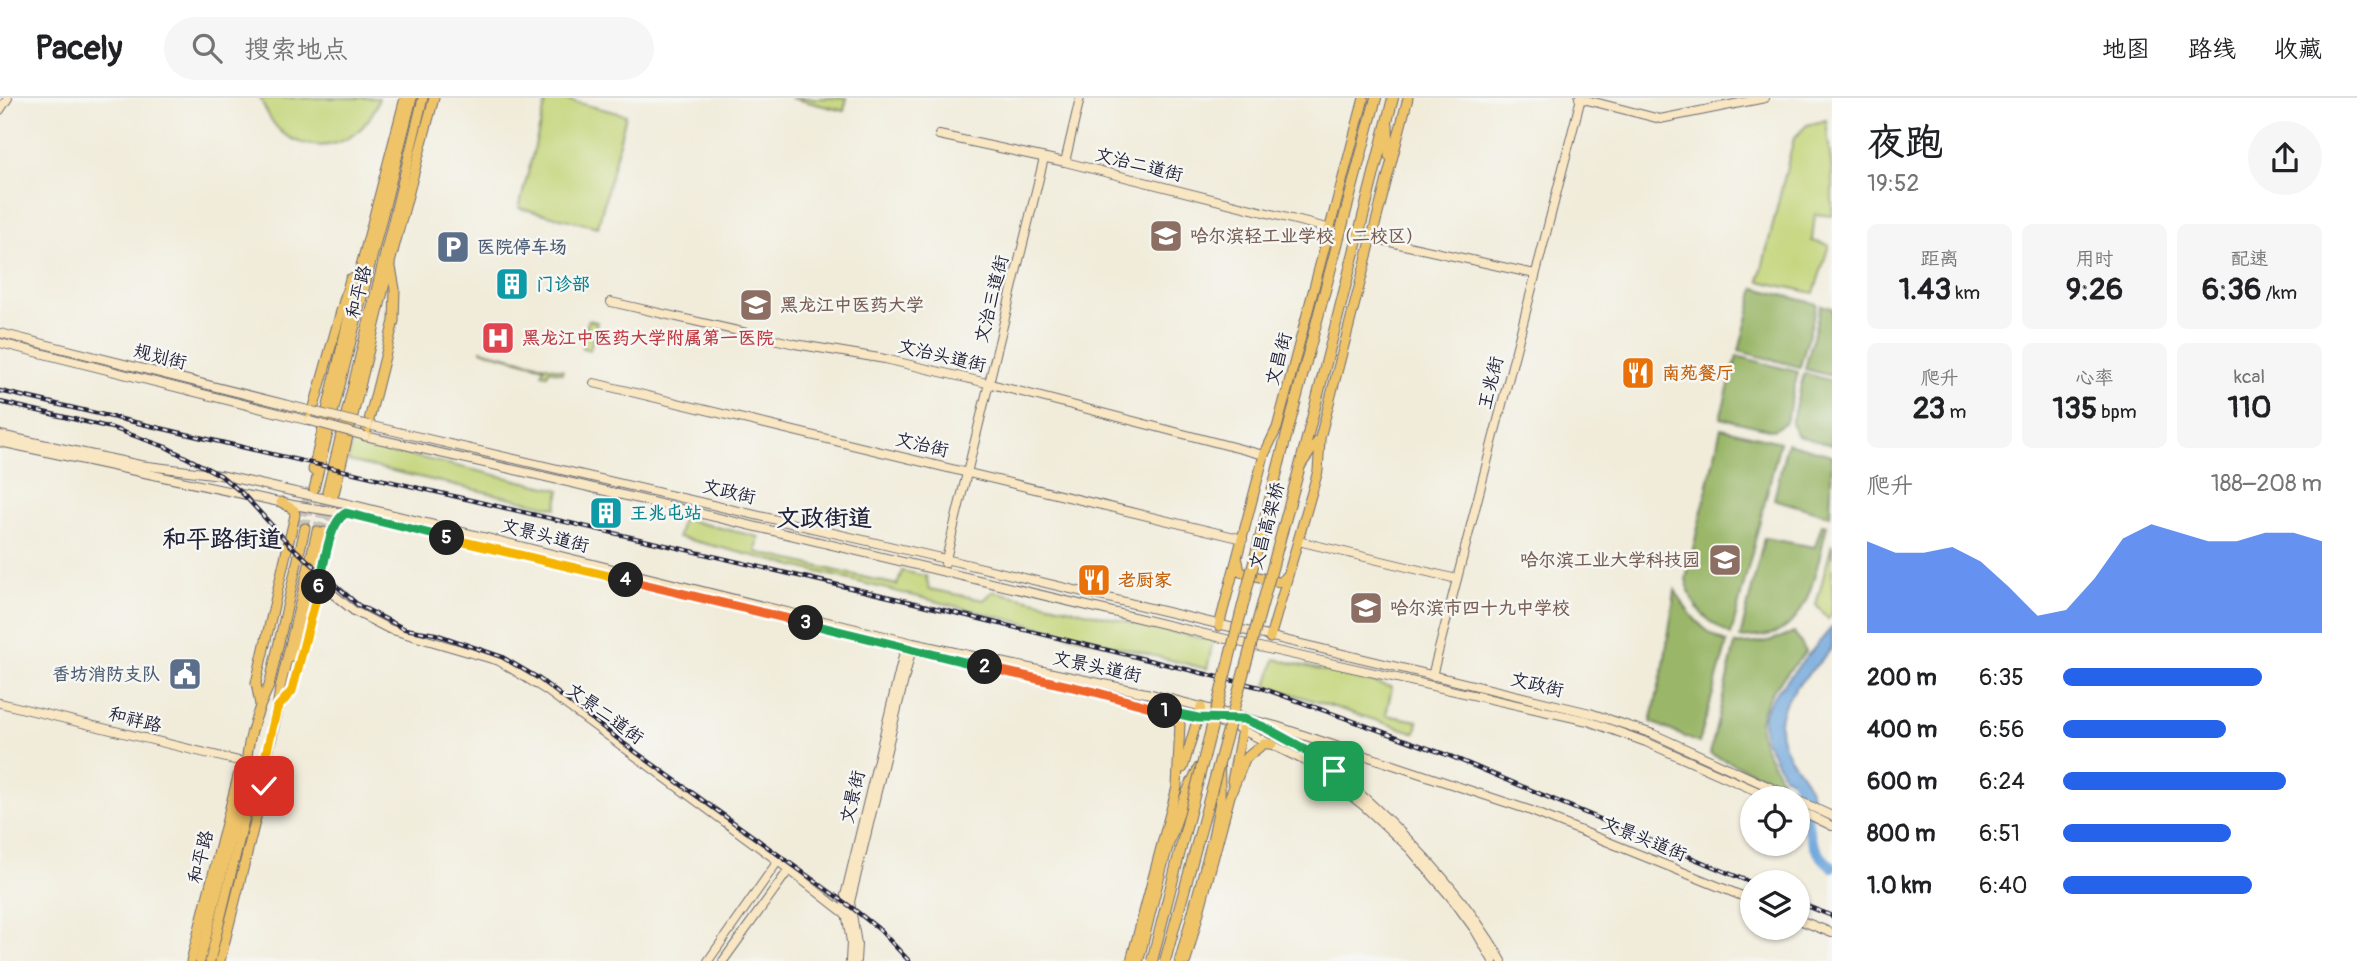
<!DOCTYPE html>
<html lang="zh">
<meta charset="utf-8">
<style>
:root{--surface:#fff;--page:#f6f6f6;--text:#202124;--muted:#757577;--line:#e0e0e0;--accent:#2563eb}
body{margin:0;font-family:Pangolin,"LXGW WenKai TC",sans-serif;background:var(--page);color:var(--text);height:100vh;display:flex;flex-direction:column;font-size:26px;white-space:nowrap}
*{box-sizing:border-box;margin:0}
p{font-size:23px;color:var(--muted)}
.icon{flex:none;width:38px;height:38px;fill:none;stroke:currentColor;stroke-width:2;stroke-linecap:round;stroke-linejoin:round}
.map{position:relative;flex:1;overflow:hidden}
.drawer{display:flex;flex-direction:column;background:var(--surface);width:525px}
.drawer>*{flex:none}
.tools{position:absolute;left:1740px;top:688px;display:grid;gap:14px}
.tools a{display:grid;place-items:center;width:70px;height:70px;border-radius:50%;background:var(--surface);box-shadow:0 2px 5px #0004;font-size:35px}
.pin{position:absolute;display:grid;place-items:center;width:60px;height:60px;color:#fff;margin:-30px;border-radius:14px;box-shadow:0 4px 10px #0006}
.km{position:absolute;width:35px;height:35px;margin:-18px;border-radius:50%;background:#222;color:#fff;font-size:19px;line-height:35px;text-align:center}
.round{display:grid;place-items:center;flex:none;width:74px;height:74px;border-radius:37px;background:var(--page)}
.headline{display:flex;align-items:center;justify-content:space-between;height:119px;padding:0 35px}
h1{font-size:38px;font-weight:700;line-height:52px}
.stats{display:grid;grid-template-columns:repeat(3,1fr);gap:10px;height:119px;padding:7px 35px}
.stats div{display:grid;align-content:center;border-radius:10px;background:var(--page);text-align:center}
.stats b{font-size:30px;font-weight:700}
.stats small{font-size:19px;font-weight:400}
.stats p{font-size:19px}
.chart{height:196px;padding:14px 35px}
.chart p{display:flex;justify-content:space-between}
.chart svg{width:100%;height:126px;margin-top:7px;fill:var(--accent);opacity:.7}
ul{padding:0 35px;list-style:none;font-size:23px}
li{display:grid;grid-template-columns:112px 84px 1fr;align-items:center;height:52px}
li i{height:18px;border-radius:9px;background:var(--accent)}
header{display:flex;align-items:center;gap:42px;box-sizing:border-box;height:98px;padding:0 35px;background:var(--surface);border-bottom:2px solid var(--line)}
header strong{font-size:33px}
nav{display:flex;gap:38px;margin-inline-start:auto;font-size:24px}
.search{width:490px;height:63px;background:var(--page);display:flex;align-items:center;gap:18px;box-sizing:border-box;padding:0 24px;border-radius:38px;color:var(--muted);font-size:26px}
main{display:flex;flex:1;min-height:0}
.map>svg:first-child{display:block}
</style>
<header>
<strong>Pacely</strong>
<div class="search"><svg class="icon" aria-label="search" viewBox="0 0 24 24"><circle cx="10" cy="10" r="6"/><path d="M15 15l6 6"/></svg>搜索地点</div>
<nav><a>地图</a><a>路线</a><a>收藏</a></nav>
</header>
<main>
<div class="map">
<svg width="1832" height="863" viewBox="0 0 1832 863">
<rect width="100%" height="100%" fill="#f6f6f2"/>
<filter id="ink" filterUnits="userSpaceOnUse"><feTurbulence type="fractalNoise" baseFrequency=".0143" numOctaves="2"/><feDisplacementMap in="SourceGraphic" scale="14" xChannelSelector="R" yChannelSelector="G"/><feConvolveMatrix kernelMatrix="1 2 1 2 8 2 1 2 1" color-interpolation-filters="sRGB"/></filter>
<filter id="wash" filterUnits="userSpaceOnUse"><feTurbulence type="fractalNoise" baseFrequency=".00686" numOctaves="4" result="noise"/><feDisplacementMap in="SourceGraphic" scale="28" xChannelSelector="R" yChannelSelector="G"/><feGaussianBlur stdDeviation="1.57" result="paint"/><feColorMatrix in="noise" values="0 0 0 0 0 0 0 0 0 0 0 0 0 0 0 0 0 1.4 0 .05"/><feComposite in="paint" operator="in"/></filter>
<g filter="url(#wash)">
<rect width="100%" height="100%" fill="#f1ecda"/>
<g fill="#c3d477" stroke="#727b59" stroke-width="2">
<path d="M 260,0 L 379,0 C 366,42 322,62 284,36 C 272,27 266,13 260,0 Z"/>
<path d="M 547,0 L 559,0 L 626,17 L 598,129 L 519,110 Z"/>
<path d="M 791,0 L 847,0 L 844,13 Z"/>
<path d="M 1826,22 L 1832,74 L 1832,118 L 1815,116 L 1812,143 L 1829,147 L 1814,195 L 1759,183 L 1794,40 L 1807,27 Z"/>
<path d="M 588,222 L 597,224 L 590,252 L 582,250 Z"/>
<path d="M 480,252 L 563,272 L 562,275 L 549,272 L 547,277 L 542,276 L 544,269 Z"/>
<path d="M 352,344 L 560,392 L 556,410 L 348,363 Z"/>
<path d="M 682,421 L 759,439 L 756,454 L 897,487 L 902,473 L 926,478 L 929,491 L 984,502 L 993,493 L 1213,543 L 1207,571 L 678,439 Z"/>
<path d="M 1832,446 L 1832,516 L 1828,521 L 1816,507 Z"/>
<path d="M 1275,561 L 1392,589 L 1386,617 L 1418,623 L 1416,635 L 1267,588 Z"/>
</g>
<g fill="#9ab668" stroke="#5e6c52" stroke-width="2">
<path d="M 1755,190 L 1817,206 L 1800,269 L 1739,253 Z"/>
<path d="M 1821,207 L 1832,210 L 1832,278 L 1805,271 Z"/>
<path d="M 1737,258 L 1798,274 L 1786,324 L 1773,332 L 1720,320 Z"/>
<path d="M 1804,275 L 1832,283 L 1832,347 L 1798,338 L 1791,326 Z"/>
<path d="M 1721,330 L 1780,344 L 1731,537 C 1705,521 1692,512 1686,481 Z"/>
<path d="M 1787,345 L 1832,357 L 1830,418 L 1774,401 Z"/>
<path d="M 1822,426 L 1827,427 C 1819,460 1811,519 1778,534 C 1766,539 1752,539 1740,540 L 1764,440 L 1815,449 Z"/>
<path d="M 1675,492 C 1688,516 1702,533 1727,545 L 1699,645 L 1651,624 L 1664,566 Z"/>
<path d="M 1794,534 L 1806,554 C 1785,578 1751,608 1762,642 C 1767,658 1778,671 1783,687 L 1710,656 L 1735,546 C 1757,547 1775,543 1794,534 Z"/>
</g>
<path fill="#6da5db" stroke="#48648b" stroke-width="2" d="M 1832,529 L 1832,550 C 1804,584 1762,609 1788,656 C 1796,671 1809,682 1812,698 L 1797,692 L 1793,683 L 1784,678 L 1764,639 L 1763,620 L 1766,610 L 1775,596 Z"/>
<g fill="none" stroke-linecap="round" stroke-linejoin="round">
<path stroke="#6da5db" stroke-width="10" d="M 1797,683 C 1818,715 1794,737 1832,769"/>
</g>
</g>
<g filter="url(#ink)">
<g fill="none" stroke-linecap="round" stroke-linejoin="round">
<g stroke="#c8c4ba" stroke-width="8" stroke-dasharray="8 4" stroke-linecap="butt">
<path d="M 300,429 L 309,390"/>
<path d="M 324,434 L 334,396"/>
</g>
<g stroke="#c8c4ba" stroke-width="9" stroke-dasharray="9 4.5" stroke-linecap="butt">
<path d="M 305,430 L 314,393"/>
<path d="M 317,433 L 327,394"/>
</g>
<defs>
<g id="secondary">
<path d="M 1579,0 L 1660,21 L 1765,0"/>
<path d="M 0,12 L 8,0"/>
<path d="M 939,37 L 1065,64 L 1331,131"/>
<path d="M 1065,64 L 1080,0"/>
<path d="M 1372,140 L 1535,176"/>
<path d="M 611,204 L 795,246 L 885,261 L 987,285 L 1264,357"/>
<path d="M 0,235 L 312,313"/>
<path d="M 0,245 L 310,323"/>
<path d="M 594,285 L 1243,441"/>
<path d="M 368,327 L 945,461 L 1590,615 L 1653,636 L 1794,700"/>
<path d="M 0,337 L 140,367 L 220,377 L 357,408 L 913,545 L 1155,597 L 1276,628 L 1529,712 L 1752,802"/>
<path d="M 365,338 L 572,385 L 1268,551 L 1588,623 L 1646,644 L 1772,700"/>
<path d="M 0,344 L 293,407 L 355,417 L 1095,594 L 1146,608 L 1234,628 L 1309,665 L 1364,708 L 1409,750 L 1453,802 L 1475,832 L 1493,863"/>
<path d="M 1298,443 L 1457,481"/>
<path d="M 945,465 L 1044,60"/>
<path d="M 319,485 L 354,513 L 389,531 L 499,563 L 546,592 L 778,763 L 847,817"/>
<path d="M 1432,578 L 1581,0"/>
<path d="M 0,605 L 263,669"/>
<path d="M 1262,629 C 1302,646 1335,673 1367,702 C 1420,750 1467,802 1502,863"/>
<path d="M 1797,702 L 1832,718"/>
<path d="M 1797,711 L 1832,728"/>
<path d="M 1797,821 L 1832,835"/>
<path d="M 708,863 L 778,763"/>
<path d="M 723,863 L 788,773"/>
<path d="M 850,863 L 851,844 L 844,802 L 906,546"/>
<path d="M 856,863 L 857,846 L 850,804 L 912,549"/>
</g>
<g id="primary">
<path d="M 1388,27 L 1389,58"/>
<path d="M 310,323 L 350,181 L 361,179"/>
<path d="M 365,338 L 394,223 L 395,191 L 391,169"/>
<path d="M 1301,367 L 1320,340 L 1408,0"/>
<path d="M 313,372 L 358,179 L 405,0"/>
<path d="M 314,391 L 412,0"/>
<path d="M 327,394 L 423,0"/>
<path d="M 334,396 L 390,165 L 434,0"/>
<path d="M 1238,463 L 1240,474 L 1278,484 L 1282,483 L 1288,477"/>
<path d="M 1219,528 L 1264,357 L 1277,330 L 1364,0"/>
<path d="M 1270,540 L 1318,373 L 1320,342"/>
<path d="M 294,559 L 324,434"/>
<path d="M 260,607 L 256,585 L 295,417 L 294,412 L 281,404"/>
<path d="M 279,609 L 292,593 L 331,435 L 337,422 L 346,415"/>
<path d="M 1183,670 L 1201,609"/>
<path d="M 1232,683 L 1244,621"/>
<path d="M 191,863 L 238,678 L 245,667"/>
<path d="M 200,863 L 246,679 C 245,649 256,615 269,588 L 305,430"/>
<path d="M 210,863 L 254,681 C 272,657 276,619 280,590 L 317,433"/>
<path d="M 220,863 L 264,688 L 263,669"/>
<path d="M 1131,863 L 1177,689 L 1180,626 L 1161,612"/>
<path d="M 1186,863 L 1230,698 L 1245,661 L 1263,646 L 1272,646"/>
</g>
<g id="highway">
<path d="M 1280,362 L 1376,0"/>
<path d="M 1300,368 L 1393,0"/>
<path d="M 1138,863 C 1155,798 1167,730 1199,670"/>
<path d="M 1180,863 L 1213,741 L 1220,706 L 1219,669"/>
</g>
</defs>
<use href="#secondary" stroke="#6a6973" stroke-width="10"/>
<use href="#primary" stroke="#6a6973" stroke-width="11"/>
<use href="#highway" stroke="#6a6973" stroke-width="12"/>
<use href="#secondary" stroke="#f9e7c3" stroke-width="8"/>
<use href="#primary" stroke="#efc469" stroke-width="9"/>
<use href="#highway" stroke="#efc469" stroke-width="10"/>
<defs>
<g id="rail">
<path d="M 0,293 L 894,500 L 1259,589 L 1450,658 L 1752,785"/>
<path d="M 0,304 L 112,330 L 166,349 L 220,377 L 242,395 L 289,446 L 358,507 L 405,531 L 435,536 L 502,559 L 538,580 L 626,647 L 851,809 L 880,832 L 909,863"/>
<path d="M 1797,804 L 1832,818"/>
</g>
</defs>
<use href="#rail" stroke="#22223b" stroke-width="4.5"/>
<use href="#rail" stroke="#f6f6f2" stroke-width="2" stroke-dasharray="5" stroke-linecap="butt"/>
<defs>
<g id="secondary-bridge">
<path d="M 312,313 L 368,327"/>
<path d="M 310,323 L 365,338"/>
</g>
<g id="highway-bridge">
<path d="M 1152,863 L 1280,362"/>
<path d="M 1165,863 L 1300,368"/>
</g>
</defs>
<use href="#secondary-bridge" stroke="#6a6973" stroke-width="10" stroke-linecap="butt"/>
<use href="#highway-bridge" stroke="#6a6973" stroke-width="12" stroke-linecap="butt"/>
<use href="#secondary-bridge" stroke="#f9e7c3" stroke-width="8"/>
<use href="#highway-bridge" stroke="#efc469" stroke-width="10"/>
</g>
</g>
<g fill="none" stroke-linecap="round" stroke-linejoin="round" filter="url(#ink)">
<defs>
<path id="split-1" d="M 1165,613 L 1198,620 L 1244,621 L 1266,630 L 1299,648 L 1334,673"/>
<path id="split-2" d="M 985,569 L 1095,594 L 1165,613"/>
<path id="split-3" d="M 806,525 L 985,569"/>
<path id="split-4" d="M 626,482 L 806,525"/>
<path id="split-5" d="M 447,440 L 626,482"/>
<path id="split-6" d="M 319,489 C 324,470 328,425 346,415 L 447,440"/>
<path id="split-7" d="M 264,688 L 263,669 L 277,610 L 292,593 L 319,489"/>
</defs>
<use href="#split-1" stroke="#fff" stroke-width="14"/>
<use href="#split-2" stroke="#fff" stroke-width="14"/>
<use href="#split-3" stroke="#fff" stroke-width="14"/>
<use href="#split-4" stroke="#fff" stroke-width="14"/>
<use href="#split-5" stroke="#fff" stroke-width="14"/>
<use href="#split-6" stroke="#fff" stroke-width="14"/>
<use href="#split-7" stroke="#fff" stroke-width="14"/>
<use href="#split-1" stroke="#22a559" stroke-width="9"/>
<use href="#split-2" stroke="#f0652b" stroke-width="9"/>
<use href="#split-3" stroke="#22a559" stroke-width="9"/>
<use href="#split-4" stroke="#f0652b" stroke-width="9"/>
<use href="#split-5" stroke="#f5b400" stroke-width="9"/>
<use href="#split-6" stroke="#22a559" stroke-width="9"/>
<use href="#split-7" stroke="#f5b400" stroke-width="9"/>
</g>
<defs>
<symbol id="school-square" viewBox="-11 -11 22 22"><rect x="-9" y="-9" width="18" height="18" rx="4" fill="#8d6e63" stroke="#f6f6f2"/><path d="M0-5L7-2L0 1L-7-2ZM-4 1L0 2.5L4 1V4Q0 6-4 4Z" fill="#fff"/></symbol>
<symbol id="parking-square" viewBox="-11 -11 22 22"><rect x="-9" y="-9" width="18" height="18" rx="4" fill="#5c6f8a" stroke="#f6f6f2"/><path d="M-3.5-5.5H1a3.5 3.5 0 0 1 0 7H-1V5.5H-3.5ZM-1-3.4V-.6H.8a1.4 1.4 0 0 0 0-2.8Z" fill="#fff"/></symbol>
<symbol id="building-square" viewBox="-11 -11 22 22"><rect x="-9" y="-9" width="18" height="18" rx="4" fill="#0f9aa8" stroke="#f6f6f2"/><path d="M-4-6H4V6H1V3H-1V6H-4ZM-2.5-4.3h1.7v1.8h-1.7ZM.8-4.3h1.7v1.8H.8ZM-2.5-1h1.7V.8h-1.7ZM.8-1h1.7V.8H.8Z" fill="#fff"/></symbol>
<symbol id="university-square" viewBox="-11 -11 22 22"><rect x="-9" y="-9" width="18" height="18" rx="4" fill="#8d6e63" stroke="#f6f6f2"/><path d="M0-5L7-2L0 1L-7-2ZM-4 1L0 2.5L4 1V4Q0 6-4 4Z" fill="#fff"/></symbol>
<symbol id="hospital-square" viewBox="-11 -11 22 22"><rect x="-9" y="-9" width="18" height="18" rx="4" fill="#e0444e" stroke="#f6f6f2"/><path d="M-5-5h3v3.5h4V-5h3V5h-3V1.5h-4V5h-3Z" fill="#fff"/></symbol>
<symbol id="restaurant-square" viewBox="-11 -11 22 22"><rect x="-9" y="-9" width="18" height="18" rx="4" fill="#e8710a" stroke="#f6f6f2"/><path d="M-5-6h1v4h1v-4h1v4h1v-4h1v5L-1.5 .5V6h-2V.5L-5-1ZM5-6V6H3V1.5H1.5Q1.5-4 5-6Z" fill="#fff"/></symbol>
<symbol id="civic-square" viewBox="-11 -11 22 22"><rect x="-9" y="-9" width="18" height="18" rx="4" fill="#5c6f8a" stroke="#f6f6f2"/><path d="M-.6-6.5H3V-4.5H.6V-3L4-1V1h2V6H-6V1h2V-1L-.6-3ZM-1.2 2.5V6h2.4V2.5Z" fill="#fff"/></symbol>
</defs>
<g fill-rule="evenodd">
<use href="#school-square" x="1147" y="119" width="38" height="38"/>
<use href="#parking-square" x="434" y="130" width="38" height="38"/>
<use href="#building-square" x="493" y="167" width="38" height="38"/>
<use href="#university-square" x="737" y="188" width="38" height="38"/>
<use href="#hospital-square" x="479" y="221" width="38" height="38"/>
<use href="#restaurant-square" x="1619" y="256" width="38" height="38"/>
<use href="#building-square" x="587" y="396" width="38" height="38"/>
<use href="#school-square" x="1706" y="443" width="38" height="38"/>
<use href="#restaurant-square" x="1075" y="463" width="38" height="38"/>
<use href="#school-square" x="1347" y="491" width="38" height="38"/>
<use href="#civic-square" x="166" y="557" width="38" height="38"/>
</g>
<g text-anchor="middle" dominant-baseline="central" stroke-width="5" stroke-linejoin="round" paint-order="stroke">
<g font-size="18" fill="#22223b" stroke="#f6f6f2">
<text transform="translate(1139 67) rotate(14)">文治二道街</text>
<text transform="translate(359 194) rotate(-76)">和平路</text>
<text transform="translate(992 201) rotate(-76)">文治三道街</text>
<text transform="translate(942 258) rotate(13)">文治头道街</text>
<text transform="translate(160 259) rotate(14)">规划街</text>
<text transform="translate(1279 261) rotate(-75)">文昌街</text>
<text transform="translate(1491 285) rotate(-76)">王兆街</text>
<text transform="translate(922 347) rotate(13)">文治街</text>
<text transform="translate(729 394) rotate(13)">文政街</text>
<text transform="translate(1267 428) rotate(-75)">文昌高架桥</text>
<text transform="translate(545 438) rotate(14)">文景头道街</text>
<text transform="translate(1097 569) rotate(12)">文景头道街</text>
<text transform="translate(1537 587) rotate(13)">文政街</text>
<text transform="translate(605 616) rotate(36)">文景二道街</text>
<text transform="translate(135 622) rotate(14)">和祥路</text>
<text transform="translate(853 699) rotate(-77)">文景街</text>
<text transform="translate(1644 741) rotate(22)">文景头道街</text>
<text transform="translate(201 759) rotate(-76)">和平路</text>
</g>
<g font-size="18" font-weight="bold" fill="#785e54" stroke="#f6f6f2" text-anchor="start">
<text x="1190" y="138">哈尔滨轻工业学校（二校区）</text>
<text x="780" y="207">黑龙江中医药大学</text>
<text x="1700" y="462" text-anchor="end">哈尔滨工业大学科技园</text>
<text x="1390" y="510">哈尔滨市四十九中学校</text>
</g>
<g font-size="18" font-weight="bold" fill="#4e5e75" stroke="#f6f6f2" text-anchor="start">
<text x="477" y="149">医院停车场</text>
<text x="160" y="576" text-anchor="end">香坊消防支队</text>
</g>
<g font-size="18" font-weight="bold" fill="#0d838f" stroke="#f6f6f2" text-anchor="start">
<text x="536" y="186">门诊部</text>
<text x="630" y="415">王兆屯站</text>
</g>
<g font-size="18" font-weight="bold" fill="#be3a42" stroke="#f6f6f2" text-anchor="start">
<text x="522" y="240">黑龙江中医药大学附属第一医院</text>
</g>
<g font-size="18" font-weight="bold" fill="#c56008" stroke="#f6f6f2" text-anchor="start">
<text x="1662" y="275">南苑餐厅</text>
<text x="1118" y="482">老厨家</text>
</g>
<g font-size="24" font-weight="bold" fill="#22223b" stroke="#f6f6f2">
<text x="824" y="420">文政街道</text>
<text x="222" y="441">和平路街道</text>
</g>
</g>
</svg>
<div class="tools">
<a><svg class="icon" aria-label="locate" viewBox="0 0 24 24"><circle cx="12" cy="12" r="6"/><path d="M12 2v4M12 18v4M2 12h4M18 12h4"/></svg></a>
<a><svg class="icon" aria-label="layers" viewBox="0 0 24 24"><path d="M12 4l9 5-9 5-9-5zM3 14l9 5 9-5"/></svg></a>
</div>
<div class="pin" style="left:1334px;top:673px;background:#1e9e55"><svg class="icon" aria-label="arrive" viewBox="0 0 24 24"><path d="M6 21V4h12l-3 4 3 4H6"/></svg></div>
<div class="pin" style="left:264px;top:688px;background:#d93025"><svg class="icon" aria-label="check" viewBox="0 0 24 24"><path d="M5 12l5 5 9-10"/></svg></div>
<b class="km" style="left:1165px;top:613px">1</b>
<b class="km" style="left:985px;top:569px">2</b>
<b class="km" style="left:806px;top:525px">3</b>
<b class="km" style="left:626px;top:482px">4</b>
<b class="km" style="left:447px;top:440px">5</b>
<b class="km" style="left:319px;top:489px">6</b>
</div>
<section class="drawer">
<div class="headline"><div><h1>夜跑</h1><p>19:52</p></div><a class="round"><svg class="icon" aria-label="share" viewBox="0 0 24 24"><path d="M12 15V3M7 8l5-5 5 5M5 13v7h14v-7"/></svg></a></div>
<div class="stats">
<div><p>距离</p><b>1.43<small> km</small></b></div>
<div><p>用时</p><b>9:26</b></div>
<div><p>配速</p><b>6:36<small> /km</small></b></div>
</div>
<div class="stats">
<div><p>爬升</p><b>23<small> m</small></b></div>
<div><p>心率</p><b>135<small> bpm</small></b></div>
<div><p>kcal</p><b>110</b></div>
</div>
<div class="chart"><p><span>爬升</span>188–208 m</p>
<svg viewBox="0 0 160 44" preserveAspectRatio="none"><path d="M0 44V12L10 16L20 16L30 14L40 19L50 28L60 38L70 36L80 25L90 11L100 6L110 9L120 12L130 12L140 9L150 9L160 12V44z"/></svg>
</div>
<ul>
<li><b>200 m</b>6:35<i style="width:77%"></i></li>
<li><b>400 m</b>6:56<i style="width:63%"></i></li>
<li><b>600 m</b>6:24<i style="width:86%"></i></li>
<li><b>800 m</b>6:51<i style="width:65%"></i></li>
<li><b>1.0 km</b>6:40<i style="width:73%"></i></li>
</ul>
</section>
</main>
